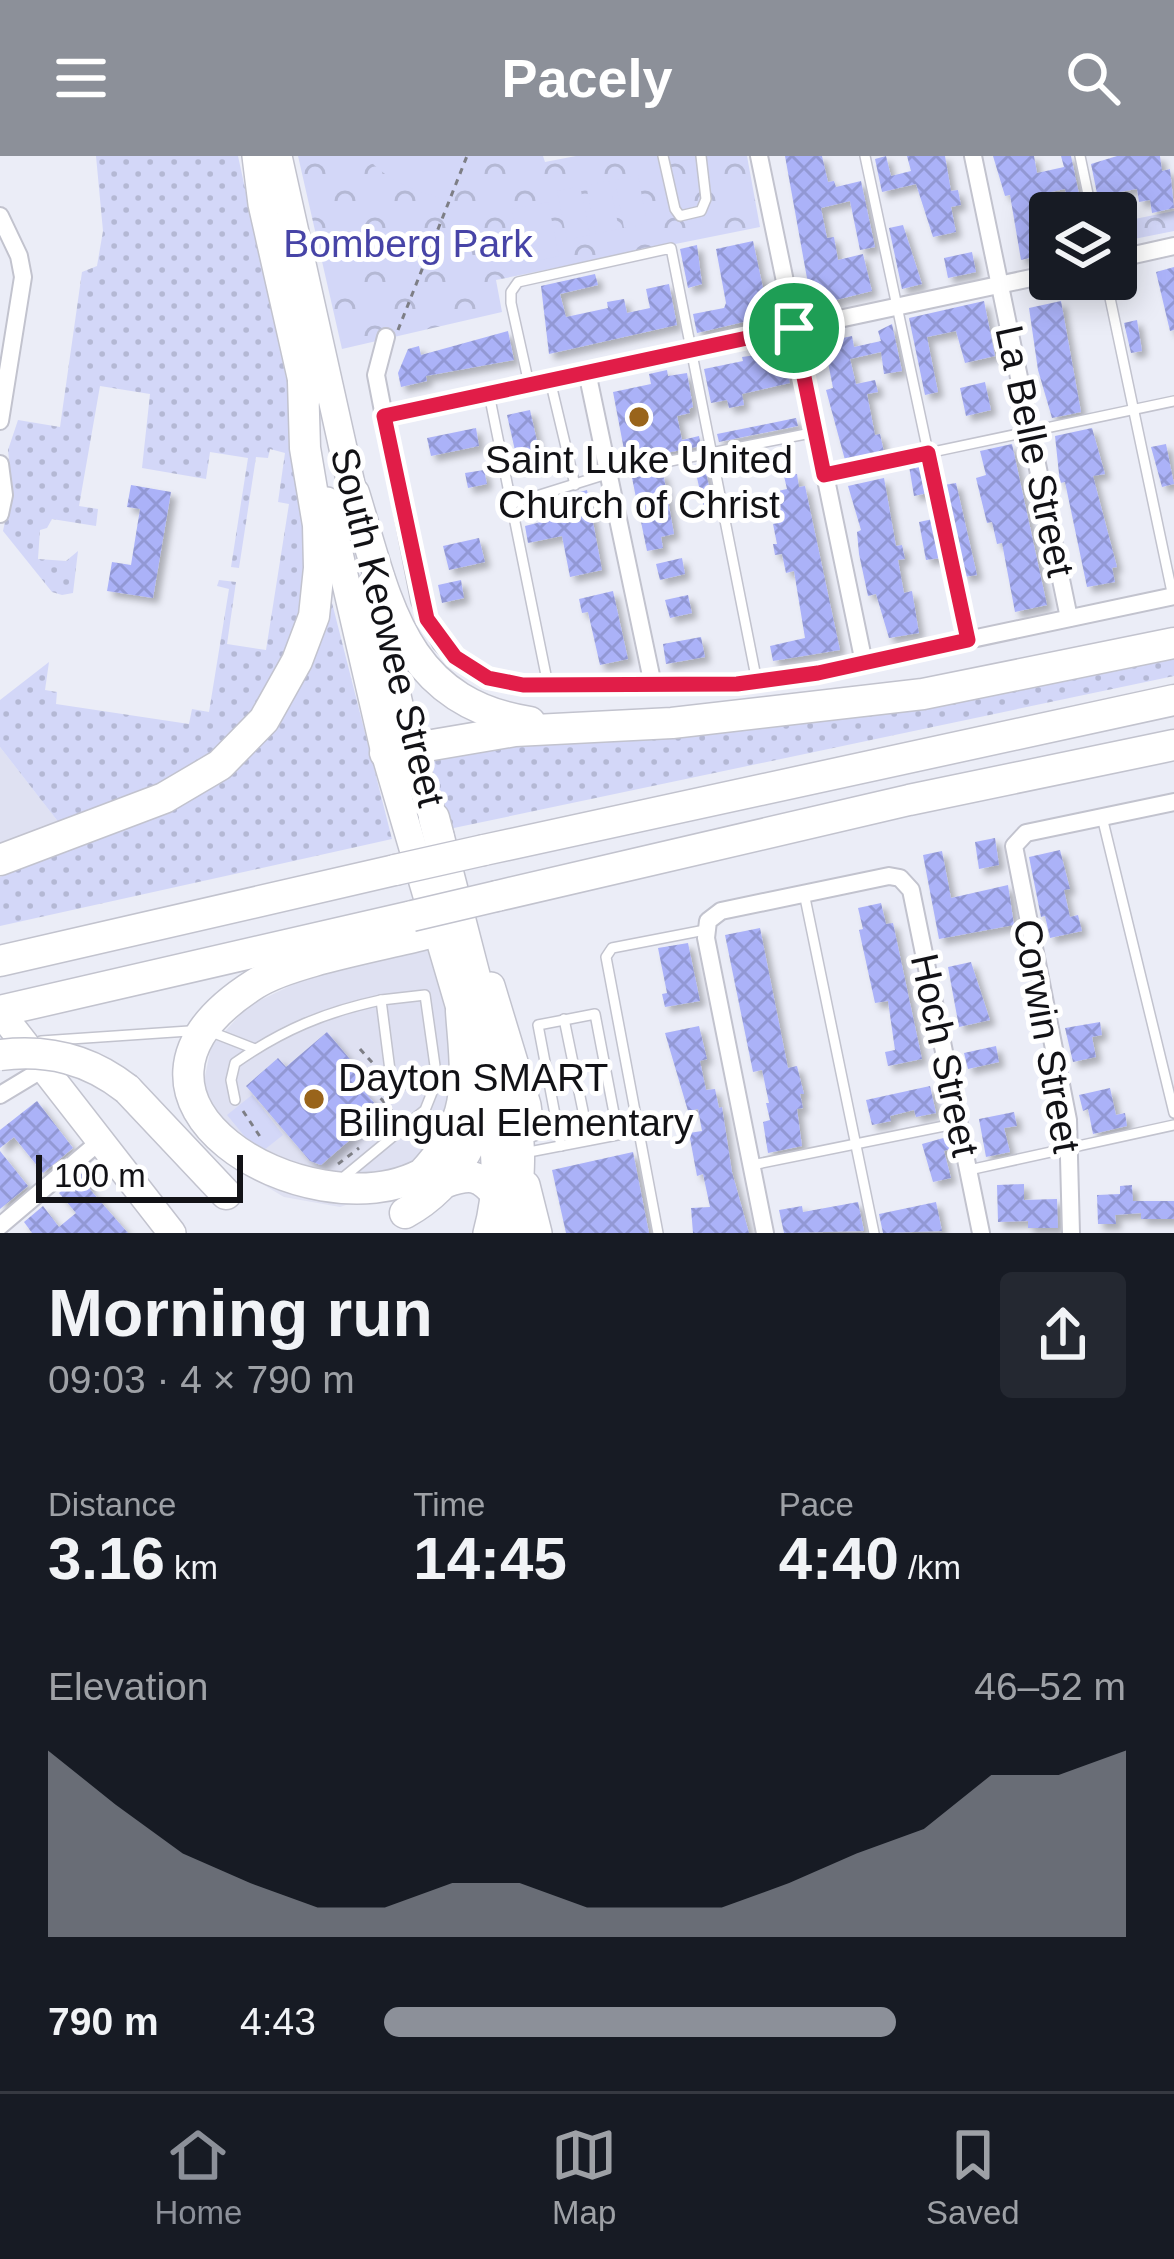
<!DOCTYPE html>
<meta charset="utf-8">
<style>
:root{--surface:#171b24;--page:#242831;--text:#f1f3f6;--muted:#9ea1a6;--line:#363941;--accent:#8c9099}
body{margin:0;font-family:Arial,sans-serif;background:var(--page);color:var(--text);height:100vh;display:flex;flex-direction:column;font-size:45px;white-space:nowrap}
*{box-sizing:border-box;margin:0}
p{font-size:39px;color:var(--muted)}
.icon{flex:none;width:66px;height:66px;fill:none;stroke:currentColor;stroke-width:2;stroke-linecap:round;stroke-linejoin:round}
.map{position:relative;height:1077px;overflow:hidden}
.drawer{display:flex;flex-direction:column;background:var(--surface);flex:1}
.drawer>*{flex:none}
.fabs{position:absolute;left:1029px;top:36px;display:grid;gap:24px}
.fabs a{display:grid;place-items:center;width:108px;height:108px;border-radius:12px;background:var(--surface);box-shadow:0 6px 30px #0003;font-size:60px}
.scale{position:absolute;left:36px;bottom:30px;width:207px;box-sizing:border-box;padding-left:12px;border:6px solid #121216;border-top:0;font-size:33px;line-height:42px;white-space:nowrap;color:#121216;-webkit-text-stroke:9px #fff;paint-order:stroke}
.pin{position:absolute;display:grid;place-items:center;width:102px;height:102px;color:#fff;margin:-51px;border:6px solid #fff;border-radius:50%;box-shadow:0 3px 12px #0007}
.round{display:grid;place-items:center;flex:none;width:126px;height:126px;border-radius:12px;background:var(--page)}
.head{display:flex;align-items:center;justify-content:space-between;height:204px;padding:0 48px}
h1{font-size:66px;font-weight:700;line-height:90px}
.stats{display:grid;grid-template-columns:repeat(3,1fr);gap:18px;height:204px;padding:12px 48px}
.stats div{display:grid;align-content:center}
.stats b{font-size:60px;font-weight:700}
.stats small{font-size:33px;font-weight:400}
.stats p{font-size:33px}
.chart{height:336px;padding:24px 48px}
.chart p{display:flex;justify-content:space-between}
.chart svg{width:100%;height:216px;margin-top:12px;fill:var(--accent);opacity:.7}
ul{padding:0 48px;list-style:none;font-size:39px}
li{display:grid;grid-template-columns:192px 144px 1fr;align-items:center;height:90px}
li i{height:30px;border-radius:15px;background:var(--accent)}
header{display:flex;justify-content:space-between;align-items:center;height:156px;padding:0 48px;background:var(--accent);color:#fff;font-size:54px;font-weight:700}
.tabs{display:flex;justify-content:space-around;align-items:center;height:168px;border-top:3px solid var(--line);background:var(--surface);font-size:33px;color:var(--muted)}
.tabs a{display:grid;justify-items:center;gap:6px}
.tabs .on{color:var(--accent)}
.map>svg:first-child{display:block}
</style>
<header><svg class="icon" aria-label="menu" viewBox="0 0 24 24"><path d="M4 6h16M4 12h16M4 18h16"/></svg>Pacely<svg class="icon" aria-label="search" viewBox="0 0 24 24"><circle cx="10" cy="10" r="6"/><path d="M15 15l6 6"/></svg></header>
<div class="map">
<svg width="1174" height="1077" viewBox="0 0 1174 1077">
<defs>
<pattern id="grass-dots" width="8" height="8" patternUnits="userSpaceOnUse" patternTransform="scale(3)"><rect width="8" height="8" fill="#d3d7f8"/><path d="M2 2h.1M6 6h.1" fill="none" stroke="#b4b8d4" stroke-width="1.8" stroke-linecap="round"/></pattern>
<pattern id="forest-crowns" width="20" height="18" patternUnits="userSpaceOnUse" patternTransform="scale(3)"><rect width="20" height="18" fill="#d3d7f8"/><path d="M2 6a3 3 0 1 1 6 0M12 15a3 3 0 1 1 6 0" fill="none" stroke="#b4b8d4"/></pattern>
<pattern id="building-cross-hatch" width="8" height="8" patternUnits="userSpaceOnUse" patternTransform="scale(3)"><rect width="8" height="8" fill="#abb2f8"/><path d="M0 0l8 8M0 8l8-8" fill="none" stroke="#9298d4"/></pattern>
<filter id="shadow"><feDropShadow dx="5.5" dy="5.5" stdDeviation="3" flood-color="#0004"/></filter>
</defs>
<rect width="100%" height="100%" fill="#ebedf7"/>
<g fill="#dfe1f2">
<path d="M 0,591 L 63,672 L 0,697 Z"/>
<path d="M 432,791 L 458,886 L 448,972 L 388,1035 L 340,1051 L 284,1041 L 233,1011 L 206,963 L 203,930 L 211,891 L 248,850 L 315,818 Z"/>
</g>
<g fill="url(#grass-dots)">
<path d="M 96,0 L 238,0 L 293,254 L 311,366 L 303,467 L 253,561 L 205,607 L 63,672 L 0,591 L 0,544 L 49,506 L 45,534 L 57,536 L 56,548 L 189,568 L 192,553 L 209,556 L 229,433 L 217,430 L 219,424 L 236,426 L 227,488 L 266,494 L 289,348 L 278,346 L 285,297 L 270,293 L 268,302 L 256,301 L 239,412 L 231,411 L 248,302 L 210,296 L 206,323 L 142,312 L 150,238 L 100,230 L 79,350 L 98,353 L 96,370 L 52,363 L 47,372 L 40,374 L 38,403 L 66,405 L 78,395 L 73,437 L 62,439 L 52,436 L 3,375 L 12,332 L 8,294 L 18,264 L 60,271 L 82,116 L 97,110 L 103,75 Z"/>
<path d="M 328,431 L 392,683 L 0,770 L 0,721 L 152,657 L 244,596 Z"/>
<path d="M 1174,494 L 1174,520 L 449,673 L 426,599 Z"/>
</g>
<g fill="url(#forest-crowns)">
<path d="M 298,0 L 543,0 L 545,6 L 576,0 L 747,0 L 760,71 L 496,124 L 502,156 L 342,193 Z"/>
<path d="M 1174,55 L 1174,75 L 1129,84 L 1125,65 Z"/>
</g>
<g fill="#d3d7f8">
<path d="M 366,0 L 467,0 L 451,44 C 420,37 386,26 366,0 Z"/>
<path d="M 638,19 L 647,68 L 624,72 L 615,24 Z"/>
<path d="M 609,25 L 619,73 L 596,78 L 586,29 Z"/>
<path d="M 580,30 L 590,79 L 567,84 L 557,35 Z"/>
<path d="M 548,46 L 559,100 L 523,108 L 512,53 Z"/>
<path d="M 252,939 L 283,979 L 259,998 L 227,959 Z"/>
</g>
<g fill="url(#building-cross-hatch)" filter="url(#shadow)">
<path d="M 785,0 L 822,0 L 828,26 L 834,25 L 836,31 L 861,25 L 875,91 L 860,94 L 850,45 L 821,52 L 827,82 L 834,81 L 838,104 L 863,98 L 872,135 L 812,150 Z"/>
<path d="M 886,0 L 891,20 L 911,15 L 907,0 L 945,0 L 951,35 L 958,34 L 961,49 L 951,51 L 956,76 L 933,81 L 916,28 L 882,36 L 875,3 Z"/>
<path d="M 993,0 L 1034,0 L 1037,17 L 1064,11 L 1061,0 L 1071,0 L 1083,57 L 1070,57 L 1065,33 L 1041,38 L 1046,59 L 1050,58 L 1050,75 L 1046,76 L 1050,97 L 1021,104 L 1010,39 L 1005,40 Z"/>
<path d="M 1117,0 L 1160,0 L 1162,15 L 1170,13 L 1174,52 L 1152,57 L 1150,44 L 1139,46 L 1137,33 L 1113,37 L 1114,57 L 1101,57 L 1091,8 Z"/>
<path d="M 903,69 L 922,128 L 902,133 L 889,72 Z"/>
<path d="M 753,85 L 769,160 L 697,177 L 693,158 L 724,152 L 726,147 L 716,93 Z"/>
<path d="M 697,89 L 702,128 L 688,132 L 680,93 Z"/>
<path d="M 972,96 L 976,116 L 948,122 L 944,102 Z"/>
<path d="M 1174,111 L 1174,174 L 1170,175 L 1156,116 Z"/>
<path d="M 595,118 L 598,129 L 560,138 L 566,161 L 608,152 L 607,146 L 624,143 L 627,157 L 650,152 L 646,133 L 669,128 L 677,169 L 549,198 L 541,130 Z"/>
<path d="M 984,145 L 995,200 L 965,207 L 956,175 L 927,181 L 938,236 L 925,239 L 909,162 Z"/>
<path d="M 1061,145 L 1081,256 L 1052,262 L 1038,214 L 1029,152 Z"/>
<path d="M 1137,164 L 1142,195 L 1131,197 L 1124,167 Z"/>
<path d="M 892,168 L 902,215 L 884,218 L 881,196 L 850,203 L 856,228 L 875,224 L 878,236 L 867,238 L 875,279 L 880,278 L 884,296 L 845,304 L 826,234 L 833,232 L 824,186 L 852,180 L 854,191 L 881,185 L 878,175 Z"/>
<path d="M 508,175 L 514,204 L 426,220 L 427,225 L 401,231 L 398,217 L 408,193 L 419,190 L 421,199 Z"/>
<path d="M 782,189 L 790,227 L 742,238 L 744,249 L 729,252 L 727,244 L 711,247 L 704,213 L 743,205 L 742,201 L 763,198 L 762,192 Z"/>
<path d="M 667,214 L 668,220 L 687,217 L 693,251 L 689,253 L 690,257 L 677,260 L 682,284 L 699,280 L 701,290 L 631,304 L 625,299 L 613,236 L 651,228 L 649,218 Z"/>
<path d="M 985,226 L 991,254 L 966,260 L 960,232 Z"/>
<path d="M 530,254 L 539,294 L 516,299 L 507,259 Z"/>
<path d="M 796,262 L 798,270 L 719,286 L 717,278 Z"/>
<path d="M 476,272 L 479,290 L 431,300 L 427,282 Z"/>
<path d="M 1092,272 L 1105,318 L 1093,320 L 1117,411 L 1112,412 L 1115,426 L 1087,431 L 1065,326 L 1060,327 L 1055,280 Z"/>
<path d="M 1012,288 L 1047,449 L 1015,456 L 1002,387 L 997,388 L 992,366 L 987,367 L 976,322 L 986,319 L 980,295 Z"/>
<path d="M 1166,288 L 1174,328 L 1162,331 L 1151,291 Z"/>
<path d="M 704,307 L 713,349 L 704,352 L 694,309 Z"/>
<path d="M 921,308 L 928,337 L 914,340 L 909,310 Z"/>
<path d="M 484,314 L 487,328 L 468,332 L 465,317 Z"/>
<path d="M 663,316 L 674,378 L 661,381 L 663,392 L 647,395 L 632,322 Z"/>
<path d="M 797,318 L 799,331 L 805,330 L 840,494 L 773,505 L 770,490 L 805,482 L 794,415 L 786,417 L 782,398 L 775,399 L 773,388 L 777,388 L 773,368 L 779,367 L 773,336 L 787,333 L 784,320 Z"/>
<path d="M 884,322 L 896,390 L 902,389 L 905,403 L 898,404 L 904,437 L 912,435 L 919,477 L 889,482 L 876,438 L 868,440 L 859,398 L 857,376 L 861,374 L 848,330 Z"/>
<path d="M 956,327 L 977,419 L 964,421 L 944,329 Z"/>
<path d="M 131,329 L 171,336 L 153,442 L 107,435 L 112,406 L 131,409 L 140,353 L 127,351 Z"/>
<path d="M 587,334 L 602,414 L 570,421 L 562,380 L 528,387 L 525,370 L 561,361 L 557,343 Z"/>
<path d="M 933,363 L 941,402 L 926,404 L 919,366 Z"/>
<path d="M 479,382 L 485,406 L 449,414 L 443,390 Z"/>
<path d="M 682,402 L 685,418 L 660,424 L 656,408 Z"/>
<path d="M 461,424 L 464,442 L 442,447 L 438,429 Z"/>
<path d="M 613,435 L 628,503 L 600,509 L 588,456 L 582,457 L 579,443 Z"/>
<path d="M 688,439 L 692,457 L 670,462 L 665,444 Z"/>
<path d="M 701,481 L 705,501 L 666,508 L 663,488 Z"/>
<path d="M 995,682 L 999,709 L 979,713 L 975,686 Z"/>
<path d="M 1060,694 L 1070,733 L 1064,734 L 1070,761 L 1078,759 L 1082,775 L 1050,782 L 1045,760 L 1041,761 L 1029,701 Z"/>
<path d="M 942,695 L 951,742 L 1008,729 L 1014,769 L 939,783 L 923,699 Z"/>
<path d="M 881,747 L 886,768 L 893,767 L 922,903 L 888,910 L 885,896 L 895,894 L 888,845 L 875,847 L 859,774 L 863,773 L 858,752 Z"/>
<path d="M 760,772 L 788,912 L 797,910 L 804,938 L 800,938 L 803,952 L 797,953 L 802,990 L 768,997 L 763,966 L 770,964 L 766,947 L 769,947 L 762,914 L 753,916 L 725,779 Z"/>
<path d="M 688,787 L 700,845 L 665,851 L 662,838 L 667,837 L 658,792 Z"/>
<path d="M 971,806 L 990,864 L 959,871 L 948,811 Z"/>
<path d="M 1100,866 L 1102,879 L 1092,881 L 1096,901 L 1073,906 L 1065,872 Z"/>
<path d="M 699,870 L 707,903 L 700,905 L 706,934 L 715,933 L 719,952 L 722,951 L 732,1016 L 749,1077 L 693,1077 L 691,1052 L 710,1051 L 703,1018 L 697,1020 L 689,977 L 702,975 L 698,953 L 688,955 L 665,877 Z"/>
<path d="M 327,876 L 365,921 L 357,927 L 382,956 L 321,1009 L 310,1005 L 246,930 L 278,902 L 286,911 Z"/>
<path d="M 996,890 L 999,906 L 968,913 L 964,897 Z"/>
<path d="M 930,930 L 936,957 L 916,961 L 914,954 L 890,960 L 891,965 L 872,969 L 866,944 Z"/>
<path d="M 1110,932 L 1116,959 L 1125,957 L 1127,970 L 1093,978 L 1088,953 L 1083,955 L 1079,939 Z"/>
<path d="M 37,945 L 73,992 L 43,1017 L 14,981 L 0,992 L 0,974 Z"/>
<path d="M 1014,956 L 1017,970 L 1004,972 L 1010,996 L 986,1001 L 979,963 Z"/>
<path d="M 947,981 L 950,993 L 944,995 L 951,1022 L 933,1026 L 922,988 Z"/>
<path d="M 0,995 L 28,1030 L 0,1053 Z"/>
<path d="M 633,996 L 649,1077 L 566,1077 L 552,1014 Z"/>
<path d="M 88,1012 L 97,1021 L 87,1030 L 128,1077 L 32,1077 L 24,1066 L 43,1050 L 59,1071 L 76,1057 L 59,1037 Z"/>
<path d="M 1024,1028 L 1024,1044 L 1057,1043 L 1058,1072 L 1028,1072 L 1028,1065 L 998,1066 L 997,1029 Z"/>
<path d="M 1132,1029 L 1133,1045 L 1174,1045 L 1174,1063 L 1141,1063 L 1141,1057 L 1115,1059 L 1116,1068 L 1098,1068 L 1097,1039 L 1120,1038 L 1120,1030 Z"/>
<path d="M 858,1046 L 864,1075 L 784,1077 L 779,1054 L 802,1050 L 803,1056 Z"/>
<path d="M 936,1046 L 942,1075 L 883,1077 L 879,1058 Z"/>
</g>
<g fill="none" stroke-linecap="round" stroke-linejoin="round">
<defs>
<g id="service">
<path d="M 663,0 L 675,53 L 680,60 L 701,55 L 706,43 L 701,0"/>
<path d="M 865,0 L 968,484"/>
<path d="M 1080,0 L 1092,57"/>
<path d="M 1106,123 L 1173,441"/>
<path d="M 550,224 L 575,329"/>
<path d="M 529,228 L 511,147 L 511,136 L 518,126 L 671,92 L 757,526"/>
<path d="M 489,238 L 548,529"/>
<path d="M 824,319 L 1174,245"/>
<path d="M 511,348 L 610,317 L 816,276"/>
<path d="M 1102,661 L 1174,957"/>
<path d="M 804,737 L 874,1077"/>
<path d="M 564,863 L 589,984"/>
<path d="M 214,877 L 255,893"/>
<path d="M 41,885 L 189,875"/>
<path d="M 235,944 L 231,924 L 235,907 C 282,874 325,856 381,844"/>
<path d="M 561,990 L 538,869 L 595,858 L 618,978"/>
<path d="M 529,996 L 638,975"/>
<path d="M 752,1009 L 959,967"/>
<path d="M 969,1014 L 1174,969"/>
<path d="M 345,1020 L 425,954 L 437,924 L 425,839 L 381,844 L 392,930 L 459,921"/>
<path d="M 658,1077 L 606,801 L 612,792 L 705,774"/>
</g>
<g id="minor">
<path d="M 759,0 L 864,507"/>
<path d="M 973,0 L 1069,462"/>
<path d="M 0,60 L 19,100 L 23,121 L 0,265"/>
<path d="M 1116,103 L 1174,90"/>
<path d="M 386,181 L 376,219 L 420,445 L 441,487 L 455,501 L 488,522 L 523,529 L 737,528 L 779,524 L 1174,440"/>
<path d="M 587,216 L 653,529"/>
<path d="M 384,260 L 1050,118"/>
<path d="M 0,308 L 4,339 L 0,358"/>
<path d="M 0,939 L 43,913"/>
<path d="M 0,1070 L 99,986"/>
<path d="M 765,1077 L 706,782 L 708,765 L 721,755 L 889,720 L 900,722 L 911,734 L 981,1077"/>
<path d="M 1071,1077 L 1068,964 L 1014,690 L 1026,677 L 1174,646"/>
</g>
<g id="primary">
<path d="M 256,0 L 262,48 L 306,243"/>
<path d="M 278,0 L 357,355"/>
<path d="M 327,345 L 385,597 L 467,876"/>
<path d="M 372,428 L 409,593 L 440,680"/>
<path d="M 491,830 L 527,949 L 530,972"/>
<path d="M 0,856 L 172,1077"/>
<path d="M 486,942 C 496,989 500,1030 487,1077"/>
<path d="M 526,1029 L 538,1077"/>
</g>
<g id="motorway">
<path d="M 354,337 C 387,444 401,546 530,566"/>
<path d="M 385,597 L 515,575 L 672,567 L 923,538 L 1174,487"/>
<path d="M 484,694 L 1174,544"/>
<path d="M 0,704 L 164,642 L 220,609 L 264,564 L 297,505 L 314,460 L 319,412 L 318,369 L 305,292 L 303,225"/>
<path d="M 497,740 L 909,644 L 1174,589"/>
<path d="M 422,779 C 379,790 289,806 255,828 C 73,943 309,1077 422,1018 C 438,1001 453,979 460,956 C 469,924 463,887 461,855"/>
<path d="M 0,805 L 395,714"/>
<path d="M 0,855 L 412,760"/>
<path d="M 127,933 L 226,1038"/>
<path d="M 469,947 L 499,937 L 509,941 C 526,982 517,1034 514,1077"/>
<path d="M 446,1026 C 470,1018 479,1018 496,1038"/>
<path d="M 405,1057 C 458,1028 485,972 491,913 C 494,881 481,844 473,813 C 460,763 447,712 434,662"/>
</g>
</defs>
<use href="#service" stroke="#c2c3ce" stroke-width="12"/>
<use href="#minor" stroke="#c2c3ce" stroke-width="20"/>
<use href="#primary" stroke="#c2c3ce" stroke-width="30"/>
<use href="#motorway" stroke="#c2c3ce" stroke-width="33"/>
<g stroke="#7d7e85" stroke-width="3" stroke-dasharray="6 6" stroke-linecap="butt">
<path d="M 398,174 L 467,0"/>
<path d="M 360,893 L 379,914"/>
<path d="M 365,924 L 396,960"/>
<path d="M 243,955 L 261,982"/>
<path d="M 338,1008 L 359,992"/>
</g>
<use href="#service" stroke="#fff" stroke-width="9"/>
<use href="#minor" stroke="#fff" stroke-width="16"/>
<use href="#primary" stroke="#fff" stroke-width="27"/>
<use href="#motorway" stroke="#fff" stroke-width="30"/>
<defs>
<g id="motorway-bridge">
<path d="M 395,714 L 484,694"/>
<path d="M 412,760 L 497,740"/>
<path d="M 0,899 C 48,893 89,903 127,933"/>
</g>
</defs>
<use href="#motorway-bridge" stroke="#c2c3ce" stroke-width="33" stroke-linecap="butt"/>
<use href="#motorway-bridge" stroke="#fff" stroke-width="30"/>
</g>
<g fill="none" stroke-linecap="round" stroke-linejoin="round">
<defs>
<path id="route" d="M 794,172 L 824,319 L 928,297 L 968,484 L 818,517 L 737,528 L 523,529 L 488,522 L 455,501 L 427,463 L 384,260 Z"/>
</defs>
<use href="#route" stroke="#fff" stroke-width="24"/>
<use href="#route" stroke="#e11d48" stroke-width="15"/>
</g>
<g fill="#99641b" stroke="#fff" stroke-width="4.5">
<circle cx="639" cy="261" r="12"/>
<circle cx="314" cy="943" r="12"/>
</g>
<g text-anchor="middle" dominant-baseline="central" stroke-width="10" stroke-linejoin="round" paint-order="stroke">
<g font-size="39" fill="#4744a7" stroke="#fff">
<text x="408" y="87">Bomberg Park</text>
</g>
<g font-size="39" fill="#121216" stroke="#fff">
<text transform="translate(1035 295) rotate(78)">La Belle Street</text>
<text transform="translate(388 471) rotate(76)">South Keowee Street</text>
<text transform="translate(1047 880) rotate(80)">Corwin Street</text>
<text transform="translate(945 899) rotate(78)">Hoch Street</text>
</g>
<g font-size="39" fill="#121216" stroke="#fff">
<text x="639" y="303">Saint Luke United<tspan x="639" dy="45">Church of Christ</tspan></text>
<text x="338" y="921" text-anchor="start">Dayton SMART<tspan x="338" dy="45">Bilingual Elementary</tspan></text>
</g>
</g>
</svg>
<div class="fabs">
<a><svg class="icon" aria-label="layers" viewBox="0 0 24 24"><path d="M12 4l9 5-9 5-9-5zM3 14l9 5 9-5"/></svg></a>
</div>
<div class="scale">100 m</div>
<div class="pin" style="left:794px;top:172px;background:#1e9e55"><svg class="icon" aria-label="arrive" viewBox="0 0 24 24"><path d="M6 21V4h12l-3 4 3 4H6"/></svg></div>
</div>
<section class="drawer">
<div class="head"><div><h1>Morning run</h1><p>09:03 · 4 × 790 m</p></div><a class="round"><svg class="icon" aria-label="share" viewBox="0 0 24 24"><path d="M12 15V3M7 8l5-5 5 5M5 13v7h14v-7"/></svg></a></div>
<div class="stats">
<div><p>Distance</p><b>3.16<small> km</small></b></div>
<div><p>Time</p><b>14:45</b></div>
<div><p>Pace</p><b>4:40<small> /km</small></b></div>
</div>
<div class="chart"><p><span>Elevation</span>46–52 m</p>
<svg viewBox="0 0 160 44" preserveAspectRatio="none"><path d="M0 44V6L10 17L20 27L30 33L40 38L50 38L60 33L70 33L80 38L90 38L100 38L110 33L120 27L130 22L140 11L150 11L160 6V44z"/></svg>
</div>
<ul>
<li><b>790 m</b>4:43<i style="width:69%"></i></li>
</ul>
</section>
<nav class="tabs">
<a class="on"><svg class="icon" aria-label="home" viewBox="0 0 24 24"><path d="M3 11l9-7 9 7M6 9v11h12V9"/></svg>Home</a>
<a><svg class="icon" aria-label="map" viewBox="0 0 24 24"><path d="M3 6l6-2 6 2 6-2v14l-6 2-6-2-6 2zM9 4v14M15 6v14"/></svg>Map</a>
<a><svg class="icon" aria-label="saved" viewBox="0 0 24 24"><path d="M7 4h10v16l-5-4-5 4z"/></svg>Saved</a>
</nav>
